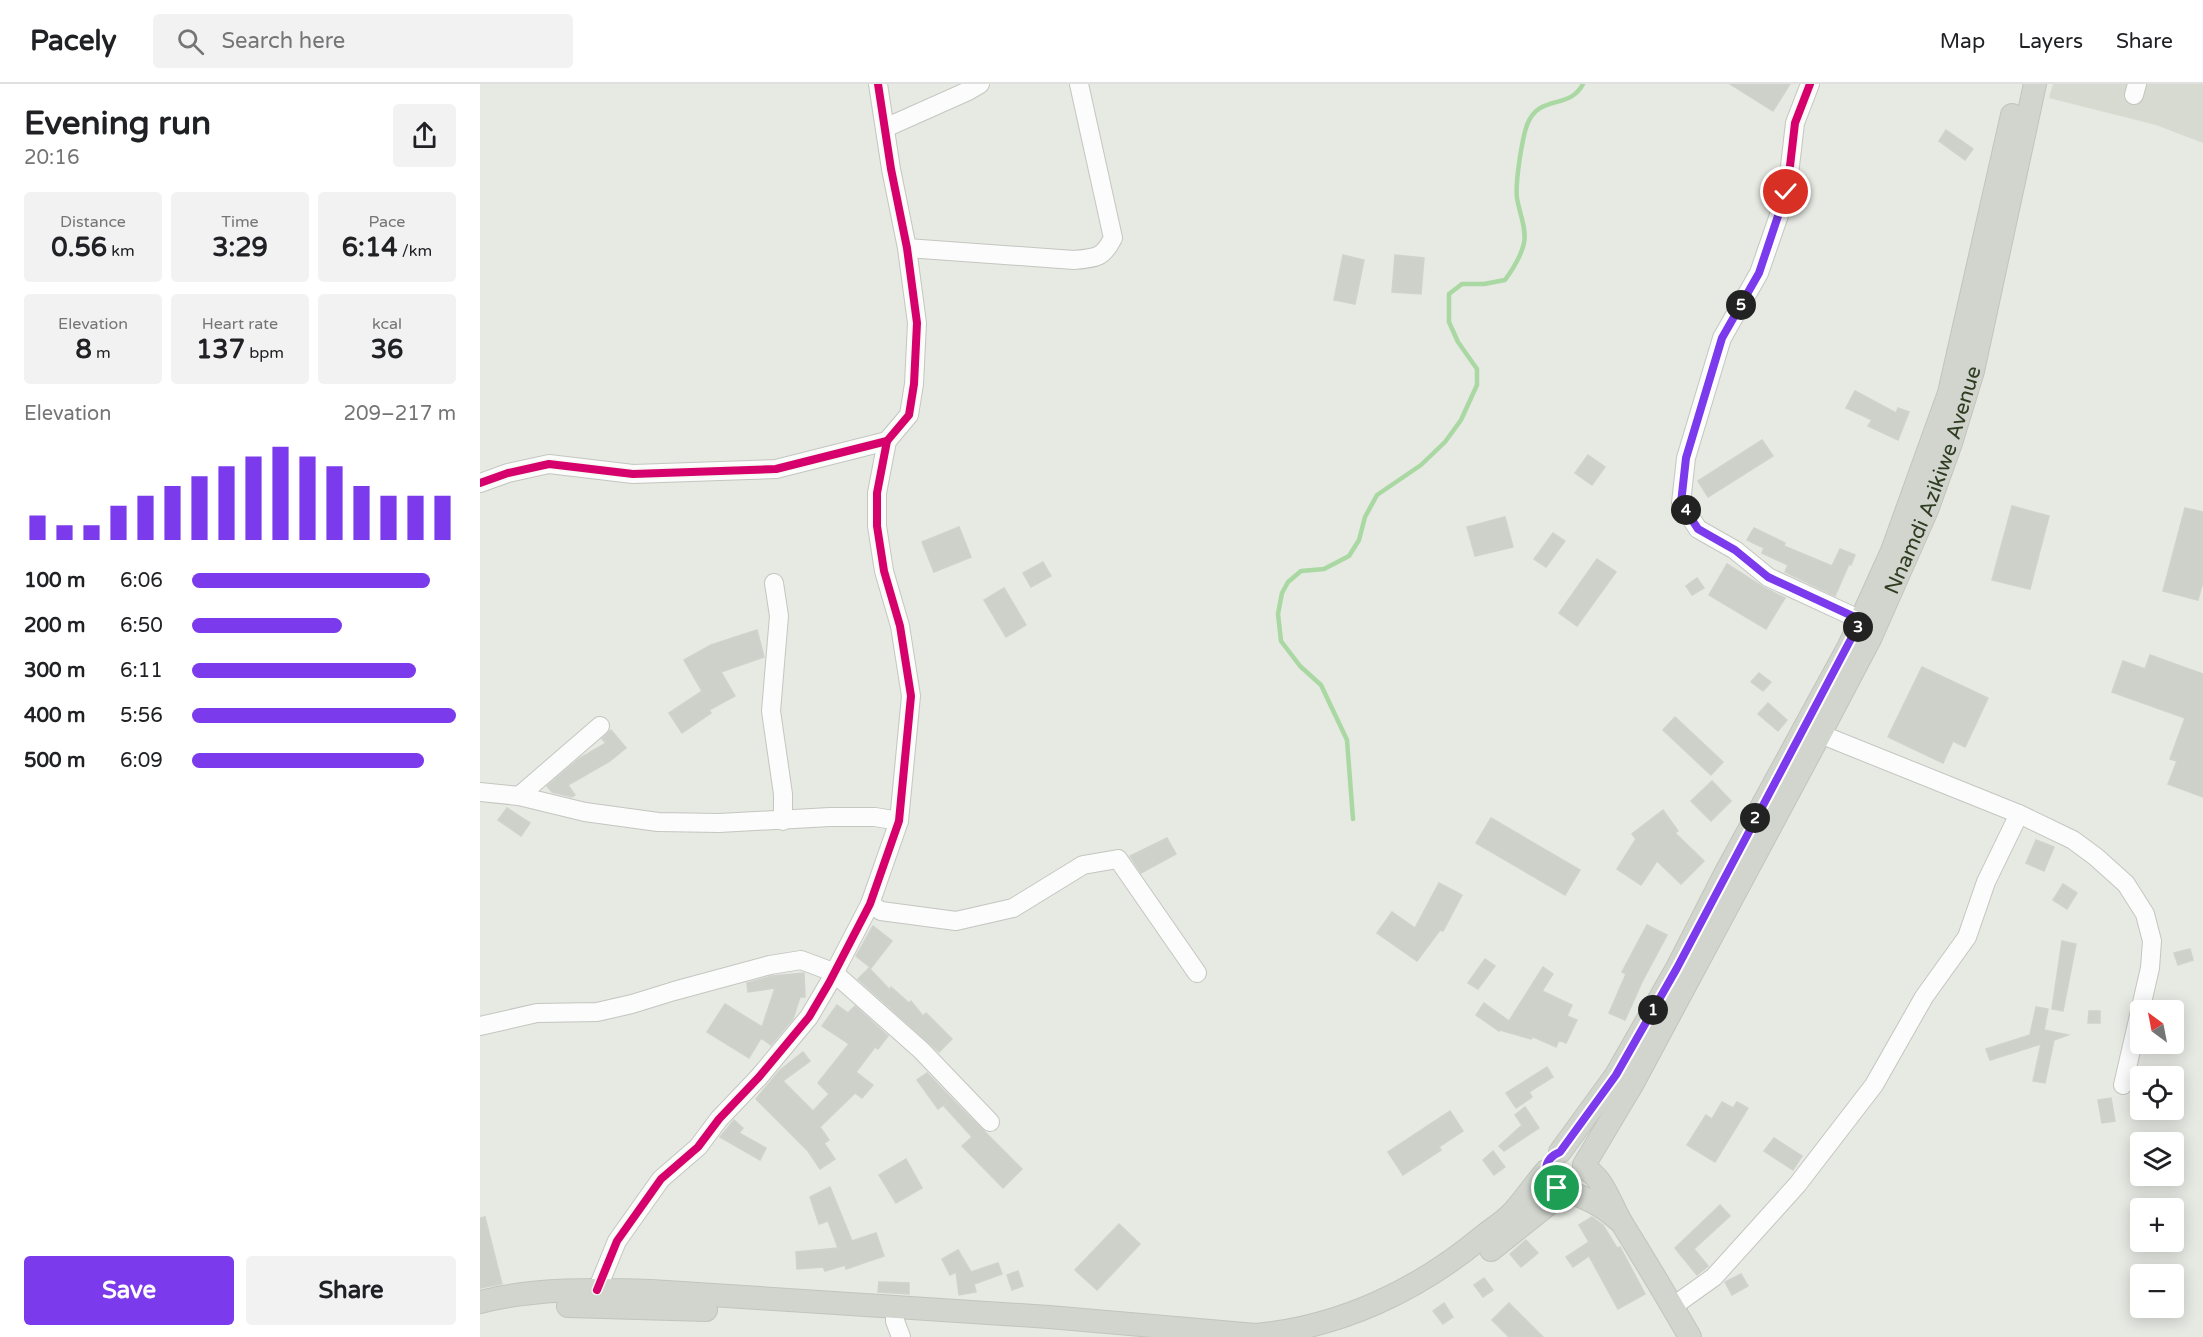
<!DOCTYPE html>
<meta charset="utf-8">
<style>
:root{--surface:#fff;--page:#f2f2f2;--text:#202124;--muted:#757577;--line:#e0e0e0;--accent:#7c3aed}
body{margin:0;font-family:"Varela Round",sans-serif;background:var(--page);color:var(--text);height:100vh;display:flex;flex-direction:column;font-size:22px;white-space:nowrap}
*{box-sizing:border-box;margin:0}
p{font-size:20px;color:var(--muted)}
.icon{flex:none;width:33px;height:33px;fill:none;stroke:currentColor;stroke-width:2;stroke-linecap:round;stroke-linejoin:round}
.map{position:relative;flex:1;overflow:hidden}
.sheet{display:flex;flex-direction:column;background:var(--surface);width:480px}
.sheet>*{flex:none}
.needle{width:39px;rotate:328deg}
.controls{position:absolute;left:1650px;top:916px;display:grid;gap:12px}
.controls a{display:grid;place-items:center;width:54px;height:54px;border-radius:6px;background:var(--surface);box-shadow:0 3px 15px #0003;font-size:30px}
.pin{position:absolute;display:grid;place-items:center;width:51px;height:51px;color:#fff;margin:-26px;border:3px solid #fff;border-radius:50%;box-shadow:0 2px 6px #0007}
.km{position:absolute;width:30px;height:30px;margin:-15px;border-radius:50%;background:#222;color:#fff;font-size:16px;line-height:30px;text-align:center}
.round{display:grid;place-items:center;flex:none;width:63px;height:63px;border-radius:6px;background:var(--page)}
.headline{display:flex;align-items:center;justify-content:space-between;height:102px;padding:0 24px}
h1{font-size:33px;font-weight:800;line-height:45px}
.metrics{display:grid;grid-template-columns:repeat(3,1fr);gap:9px;height:102px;padding:6px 24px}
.metrics div{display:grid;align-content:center;border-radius:6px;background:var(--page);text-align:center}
.metrics b{font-size:26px;font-weight:800}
.metrics small{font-size:16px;font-weight:400}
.metrics p{font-size:16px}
.chart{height:168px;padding:12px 24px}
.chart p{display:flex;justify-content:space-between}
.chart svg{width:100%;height:108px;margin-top:6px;stroke:var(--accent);stroke-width:6}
.action{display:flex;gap:12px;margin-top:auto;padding:12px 24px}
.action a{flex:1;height:69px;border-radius:6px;background:var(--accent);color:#fff;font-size:24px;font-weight:800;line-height:69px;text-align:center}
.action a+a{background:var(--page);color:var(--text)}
ul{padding:0 24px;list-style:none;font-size:20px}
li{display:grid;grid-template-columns:96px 72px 1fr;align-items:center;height:45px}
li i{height:15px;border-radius:8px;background:var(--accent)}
header{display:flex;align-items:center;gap:36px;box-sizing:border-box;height:84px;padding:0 30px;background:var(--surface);border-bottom:2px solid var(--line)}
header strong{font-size:28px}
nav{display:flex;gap:33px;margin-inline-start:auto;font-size:21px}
.search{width:420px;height:54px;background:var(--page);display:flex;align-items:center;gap:15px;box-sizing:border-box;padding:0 21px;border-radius:6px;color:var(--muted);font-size:22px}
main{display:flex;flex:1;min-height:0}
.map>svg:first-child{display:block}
</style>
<header>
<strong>Pacely</strong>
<div class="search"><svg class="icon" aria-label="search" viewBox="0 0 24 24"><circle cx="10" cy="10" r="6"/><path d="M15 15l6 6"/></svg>Search here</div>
<nav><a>Map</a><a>Layers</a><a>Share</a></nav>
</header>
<main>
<section class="sheet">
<div class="headline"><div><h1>Evening run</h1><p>20:16</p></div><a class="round"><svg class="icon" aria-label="share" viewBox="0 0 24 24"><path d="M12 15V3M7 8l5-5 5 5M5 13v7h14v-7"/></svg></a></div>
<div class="metrics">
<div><p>Distance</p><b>0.56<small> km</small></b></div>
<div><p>Time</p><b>3:29</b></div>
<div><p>Pace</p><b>6:14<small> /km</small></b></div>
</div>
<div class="metrics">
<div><p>Elevation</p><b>8<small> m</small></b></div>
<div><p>Heart rate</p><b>137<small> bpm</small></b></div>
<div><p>kcal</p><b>36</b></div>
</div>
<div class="chart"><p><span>Elevation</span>209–217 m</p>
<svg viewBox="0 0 160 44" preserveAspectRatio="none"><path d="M5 44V34M15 44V38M25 44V38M35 44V30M45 44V26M55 44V22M65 44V18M75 44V14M85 44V10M95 44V6M105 44V10M115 44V14M125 44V22M135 44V26M145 44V26M155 44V26"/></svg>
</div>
<ul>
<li><b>100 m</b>6:06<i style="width:90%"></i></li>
<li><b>200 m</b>6:50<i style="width:57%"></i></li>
<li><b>300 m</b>6:11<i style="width:85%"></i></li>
<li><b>400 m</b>5:56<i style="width:100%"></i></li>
<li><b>500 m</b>6:09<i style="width:88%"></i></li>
</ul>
<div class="action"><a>Save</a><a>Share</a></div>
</section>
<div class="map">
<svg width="1723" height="1253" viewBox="0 0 1723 1253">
<rect width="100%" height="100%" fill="#e7e9e3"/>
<path fill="#d7dad1" d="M 1573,0 L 1723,0 L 1723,59 L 1676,41 L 1569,14 Z"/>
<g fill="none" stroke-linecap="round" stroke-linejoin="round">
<path stroke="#a9d8a3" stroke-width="4.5" d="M 873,735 L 867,656 L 841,601 L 820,582 L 801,557 L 798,530 L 802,509 L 808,498 L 821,487 L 844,485 L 869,472 L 879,456 L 885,433 L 897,411 L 941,381 L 965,358 L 981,336 L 997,301 L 997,285 L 978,258 L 969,238 L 969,210 L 982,200 L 1004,200 L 1025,196 C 1033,185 1041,173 1044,159 C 1047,145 1039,128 1037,114 C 1035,99 1042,55 1047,41 C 1059,9 1089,27 1103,0"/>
</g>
<g fill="#ced0ca" stroke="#d0d2cc" stroke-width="1.5">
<path d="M 1250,0 L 1310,0 L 1293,27 Z"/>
<path d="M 1466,46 L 1493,65 L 1485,76 L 1459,57 Z"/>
<path d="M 863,171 L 884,176 L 875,220 L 854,216 Z"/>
<path d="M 915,171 L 944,174 L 941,210 L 912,208 Z"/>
<path d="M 1375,307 L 1416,329 L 1418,324 L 1429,328 L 1418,356 L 1388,342 L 1392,336 L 1366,324 Z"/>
<path d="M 1282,356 L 1293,372 L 1228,413 L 1218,397 Z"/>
<path d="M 1108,371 L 1125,383 L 1112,401 L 1095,389 Z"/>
<path d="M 1532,422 L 1569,432 L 1550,505 L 1512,496 Z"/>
<path d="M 1705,424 L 1723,428 L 1723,497 L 1718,516 L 1683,507 Z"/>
<path d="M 1025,433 L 1033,463 L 995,472 L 987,443 Z"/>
<path d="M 479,443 L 491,473 L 454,488 L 442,458 Z"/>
<path d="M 1274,444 L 1305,459 L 1304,462 L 1352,482 L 1360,465 L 1375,471 L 1371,481 L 1369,480 L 1355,512 L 1305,488 L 1308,481 L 1282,469 L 1284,464 L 1267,456 Z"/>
<path d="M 1073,449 L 1085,457 L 1066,483 L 1054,475 Z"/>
<path d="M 1117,475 L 1136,488 L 1097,542 L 1079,529 Z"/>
<path d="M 563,478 L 571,492 L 551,503 L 543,489 Z"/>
<path d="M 1247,480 L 1283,503 L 1305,514 L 1286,545 L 1229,511 Z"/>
<path d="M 1217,494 L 1224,504 L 1212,511 L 1206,502 Z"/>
<path d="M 524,504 L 546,541 L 526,553 L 504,516 Z"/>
<path d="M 277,546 L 284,573 L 241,588 L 255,612 L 229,626 L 231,629 L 202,649 L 189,629 L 222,607 L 204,576 L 231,561 Z"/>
<path d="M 1670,571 L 1723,590 L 1723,713 L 1688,700 L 1697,677 L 1690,675 L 1705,634 L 1632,608 L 1643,577 L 1665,585 Z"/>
<path d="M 1442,583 L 1508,614 L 1485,663 L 1473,657 L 1463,679 L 1408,653 Z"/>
<path d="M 1279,589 L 1291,598 L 1283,607 L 1271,598 Z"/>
<path d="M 1288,619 L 1307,636 L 1298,647 L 1278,630 Z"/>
<path d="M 1195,633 L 1243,678 L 1231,691 L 1183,646 Z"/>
<path d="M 131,646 L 146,664 L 130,677 L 88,701 L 95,711 L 92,713 L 72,708 L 67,702 L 100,674 L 126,659 L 122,655 Z"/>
<path d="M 1232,697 L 1251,717 L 1231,737 L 1211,717 Z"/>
<path d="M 27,724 L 50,739 L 41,752 L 18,736 Z"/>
<path d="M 1183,726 L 1198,747 L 1195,749 L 1224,777 L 1201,800 L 1177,777 L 1161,801 L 1137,785 L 1156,755 L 1152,750 Z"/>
<path d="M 1011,734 L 1100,786 L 1085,811 L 996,759 Z"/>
<path d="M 687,754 L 696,770 L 661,789 L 650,772 Z"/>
<path d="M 1556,756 L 1574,763 L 1564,787 L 1546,779 Z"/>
<path d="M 959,799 L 982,811 L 963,847 L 960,846 L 937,877 L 897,849 L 912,828 L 935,844 Z"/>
<path d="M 1583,800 L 1597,809 L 1587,825 L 1573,816 Z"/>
<path d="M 1167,841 L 1187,851 L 1162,898 L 1145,936 L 1129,929 L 1146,890 L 1142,888 Z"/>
<path d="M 393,842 L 412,857 L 391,884 L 376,872 Z"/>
<path d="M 1582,857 L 1596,860 L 1583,927 L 1572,925 Z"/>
<path d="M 1710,865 L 1713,876 L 1698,881 L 1694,869 Z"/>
<path d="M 1005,875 L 1015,882 L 998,905 L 988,899 Z"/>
<path d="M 1063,883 L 1073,890 L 1062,907 L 1092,921 L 1087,932 L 1097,936 L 1086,959 L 1079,956 L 1076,963 L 1047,950 L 1052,954 L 1051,955 L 1020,946 L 1019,947 L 996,931 L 1004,919 L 1029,937 Z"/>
<path d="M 389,884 L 410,906 L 411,903 L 429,919 L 431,917 L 443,932 L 446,929 L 472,955 L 459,968 L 378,895 Z"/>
<path d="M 324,889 L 325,913 L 320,913 L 313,935 L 291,961 L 281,954 L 269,974 L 227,948 L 245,920 L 282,943 L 295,904 L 268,908 L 267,899 L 292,892 Z"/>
<path d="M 357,921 L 368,929 L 375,922 L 408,952 L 398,965 L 395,963 L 376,988 L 393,1001 L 382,1014 L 375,1009 L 340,1043 L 349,1056 L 344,1059 L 355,1075 L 340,1085 L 328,1067 L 276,1015 L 300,986 L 323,968 L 330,977 L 303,997 L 333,1027 L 349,1010 L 338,999 L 369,960 L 342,942 Z"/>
<path d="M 1556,923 L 1568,925 L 1564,946 L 1588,951 L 1574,956 L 1565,999 L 1553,997 L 1561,960 L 1510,976 L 1506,965 L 1550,951 Z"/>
<path d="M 1609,927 L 1620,927 L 1620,939 L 1608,939 Z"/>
<path d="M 1067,983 L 1073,993 L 1049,1008 L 1052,1013 L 1036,1024 L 1026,1009 Z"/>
<path d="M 447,989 L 472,1015 L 458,1025 L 437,996 Z"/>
<path d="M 1631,1014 L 1635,1037 L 1622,1039 L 1618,1016 Z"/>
<path d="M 472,1015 L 542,1085 L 523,1104 L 482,1062 L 492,1053 L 464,1022 Z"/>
<path d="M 1242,1018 L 1253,1024 L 1257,1018 L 1268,1024 L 1235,1078 L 1207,1061 L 1226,1031 L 1232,1035 Z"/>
<path d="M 1045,1023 L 1059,1044 L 1024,1067 L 1019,1062 L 1042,1041 L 1035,1031 Z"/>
<path d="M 970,1027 L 983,1047 L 959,1063 L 961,1066 L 923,1091 L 908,1068 Z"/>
<path d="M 254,1036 L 263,1044 L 259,1049 L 286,1064 L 280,1076 L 240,1053 Z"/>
<path d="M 1294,1054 L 1322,1072 L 1313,1086 L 1284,1067 Z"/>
<path d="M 1013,1067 L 1025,1083 L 1014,1091 L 1003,1076 Z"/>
<path d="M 426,1075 L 442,1104 L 416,1119 L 399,1091 Z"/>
<path d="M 350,1103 L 372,1157 L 396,1149 L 404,1172 L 366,1185 L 365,1181 L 345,1187 L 343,1183 L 317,1185 L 316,1168 L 358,1164 L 348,1137 L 339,1140 L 330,1113 Z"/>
<path d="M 1240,1121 L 1250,1132 L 1214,1165 L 1228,1182 L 1217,1191 L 1195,1164 Z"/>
<path d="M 5,1133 L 22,1200 L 0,1204 L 0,1134 Z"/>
<path d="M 1112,1133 L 1123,1141 L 1137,1164 L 1140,1163 L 1165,1210 L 1138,1225 L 1109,1172 L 1093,1183 L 1086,1173 L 1109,1158 L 1099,1141 Z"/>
<path d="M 639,1140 L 660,1160 L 617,1206 L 595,1186 Z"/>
<path d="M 1046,1156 L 1058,1169 L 1041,1183 L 1030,1170 Z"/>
<path d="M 478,1166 L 491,1188 L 518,1179 L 522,1190 L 494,1200 L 496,1208 L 479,1211 L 476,1188 L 470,1191 L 462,1175 Z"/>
<path d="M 538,1187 L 543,1202 L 532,1206 L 527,1191 Z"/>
<path d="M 1261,1190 L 1268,1202 L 1252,1211 L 1245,1198 Z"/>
<path d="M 1004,1194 L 1013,1206 L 1003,1213 L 994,1201 Z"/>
<path d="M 399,1198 L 429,1199 L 429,1210 L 398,1208 Z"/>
<path d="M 964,1219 L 973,1233 L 963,1240 L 953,1227 Z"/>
<path d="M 1029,1219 L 1063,1253 L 1029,1253 L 1012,1236 Z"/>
</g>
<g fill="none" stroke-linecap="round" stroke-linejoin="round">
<defs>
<g id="minor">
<path d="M 1330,0 L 1315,39 L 1307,108 L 1279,189 L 1242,254 L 1206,374 L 1201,419 L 1218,445 L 1255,466 L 1288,493 L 1381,536"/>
<path d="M 1654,11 L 1657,0"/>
<path d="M 405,44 L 488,7 L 500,0"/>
<path d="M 427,164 L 594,176 C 616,174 623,174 633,154 L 599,0"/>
<path d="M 0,399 L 28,389 L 69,380 L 153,390 L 296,385 L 407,357 L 429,331 L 434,300 L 437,239 L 427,164 L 411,85 L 398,0"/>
<path d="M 294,499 L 299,532 L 291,627 L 303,710 L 303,737"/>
<path d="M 1340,650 L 1539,730 L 1593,756 L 1616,773 L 1646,800 L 1665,830 L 1672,857 L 1670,884 L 1643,1001"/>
<path d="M 0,708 L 39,712 L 105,728 L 178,738 L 239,739 L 350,733 L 395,733 L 419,737"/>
<path d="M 39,712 L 120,642"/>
<path d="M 390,820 L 401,827 L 476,837 L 533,824 L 603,781 L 638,775 L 717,889"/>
<path d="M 0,942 L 57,929 L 117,928 L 152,920 L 194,907 L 290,881 L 321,876 L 353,888 L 441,966 L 510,1038"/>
<path d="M 117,1206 L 137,1157 L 181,1095 L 218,1063 L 239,1035 L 279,993 L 329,933 L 349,899 L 390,820 L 419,737 L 431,612 L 420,542 L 404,487 L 397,442 L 397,409 L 407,357"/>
<path d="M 415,1222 L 415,1237 L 421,1253"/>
<path d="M 1192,1223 L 1234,1193 L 1317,1101 L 1394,1001 L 1444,913 L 1487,853 L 1506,798 L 1539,730"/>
</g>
<g id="major">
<path d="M 1080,1068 L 1136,991 L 1197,884 L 1246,788 L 1369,562 L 1412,467 L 1469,309 L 1532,31"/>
<path id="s1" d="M 1104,1081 L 1153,999 L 1340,650 L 1390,555 L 1447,426 L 1471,359 L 1493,287 L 1555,0"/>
<path d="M 1104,1084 C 1125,1094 1131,1123 1143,1141 C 1166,1178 1188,1215 1210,1253"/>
<path d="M 1087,1107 C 1106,1114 1122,1121 1137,1135"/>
<path d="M 1011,1166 L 1085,1107"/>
<path d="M 0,1218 C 55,1204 115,1205 171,1207 L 569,1233 L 776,1251 C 860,1243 937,1207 1002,1153 C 1012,1145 1025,1137 1034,1127 C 1045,1114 1055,1100 1066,1087"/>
<path d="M 88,1222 L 226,1226"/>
</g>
</defs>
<use href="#minor" stroke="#c4c6c0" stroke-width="20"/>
<use href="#major" stroke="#c1c5bc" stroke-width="24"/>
<use href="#minor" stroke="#fbfcfb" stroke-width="18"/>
<use href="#major" stroke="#d1d5cd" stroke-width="22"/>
<defs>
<g id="cycleway">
<path d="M 1330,0 L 1315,39 L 1307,108 L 1279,189 L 1242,254 L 1206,374 L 1201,419 L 1218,445 L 1255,466 L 1288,493 L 1381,536"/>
<path d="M 0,399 L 28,389 L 69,380 L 153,390 L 296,385 L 407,357 L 429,331 L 434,300 L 437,239 L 427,164 L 411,85 L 398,0"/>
<path d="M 117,1206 L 137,1157 L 181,1095 L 218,1063 L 239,1035 L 279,993 L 329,933 L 349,899 L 390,820 L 419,737 L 431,612 L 420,542 L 404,487 L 397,442 L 397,409 L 407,357"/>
</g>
</defs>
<use href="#cycleway" stroke="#f6f8f1" stroke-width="11"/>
<use href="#cycleway" stroke="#d6006c" stroke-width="8"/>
</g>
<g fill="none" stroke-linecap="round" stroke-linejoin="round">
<defs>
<path id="route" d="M 1077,1104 C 1062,1094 1062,1075 1080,1068 L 1136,991 L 1197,884 L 1381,536 L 1288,493 L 1255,466 L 1218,445 L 1201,419 L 1206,374 L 1242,254 L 1279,189 L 1306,108"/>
</defs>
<use href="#route" stroke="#fff" stroke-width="12"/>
<use href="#route" stroke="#7c3aed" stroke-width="8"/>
</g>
<g text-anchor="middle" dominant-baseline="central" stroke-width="4.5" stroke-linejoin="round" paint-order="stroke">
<g font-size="21" fill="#2f3c21" stroke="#f6f8f1">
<text stroke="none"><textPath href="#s1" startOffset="770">Nnamdi Azikiwe Avenue</textPath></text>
</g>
</g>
</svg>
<div class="controls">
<a><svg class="needle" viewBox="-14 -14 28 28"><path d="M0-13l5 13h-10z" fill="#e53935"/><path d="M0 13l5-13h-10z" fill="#757577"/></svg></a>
<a><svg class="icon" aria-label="locate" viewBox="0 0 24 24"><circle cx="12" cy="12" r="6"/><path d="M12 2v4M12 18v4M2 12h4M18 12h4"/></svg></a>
<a><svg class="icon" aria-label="layers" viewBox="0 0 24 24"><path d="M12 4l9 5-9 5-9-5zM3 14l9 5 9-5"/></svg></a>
<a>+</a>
<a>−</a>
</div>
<div class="pin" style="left:1077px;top:1104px;background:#1e9e55"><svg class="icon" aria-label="arrive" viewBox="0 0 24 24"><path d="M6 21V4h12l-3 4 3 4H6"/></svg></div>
<div class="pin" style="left:1306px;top:108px;background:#d93025"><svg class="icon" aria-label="check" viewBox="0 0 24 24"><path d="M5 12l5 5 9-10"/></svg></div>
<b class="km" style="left:1173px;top:926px">1</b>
<b class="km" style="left:1275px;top:734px">2</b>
<b class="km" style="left:1378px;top:543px">3</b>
<b class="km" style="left:1206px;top:426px">4</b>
<b class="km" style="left:1261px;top:221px">5</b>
</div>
</main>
